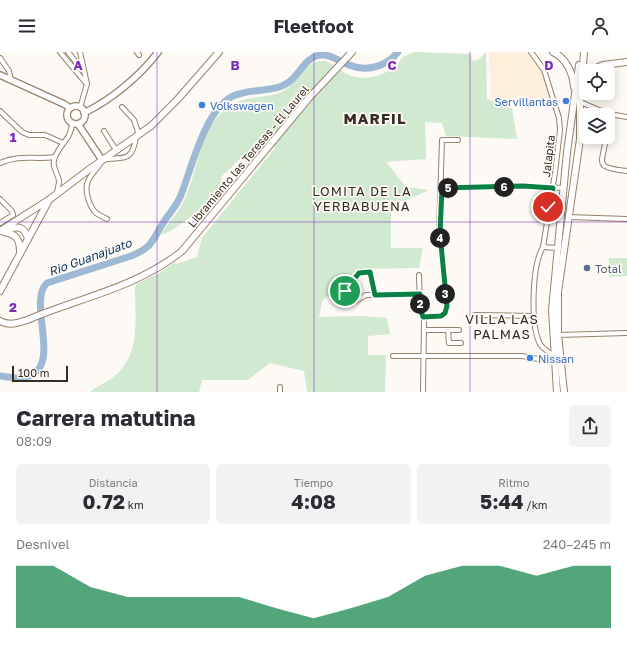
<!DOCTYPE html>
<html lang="es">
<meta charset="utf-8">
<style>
:root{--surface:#fff;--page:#f2f2f3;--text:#2b2b33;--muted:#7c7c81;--accent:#0b8043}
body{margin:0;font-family:"Golos Text",sans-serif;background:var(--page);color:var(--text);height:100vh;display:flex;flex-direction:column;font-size:15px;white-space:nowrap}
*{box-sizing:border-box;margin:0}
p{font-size:13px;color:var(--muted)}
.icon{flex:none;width:22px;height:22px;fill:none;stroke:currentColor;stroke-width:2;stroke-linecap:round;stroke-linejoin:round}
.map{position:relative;height:340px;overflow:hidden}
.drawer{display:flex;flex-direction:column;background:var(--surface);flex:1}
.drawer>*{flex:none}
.controls{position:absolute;left:579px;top:12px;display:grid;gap:8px}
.controls a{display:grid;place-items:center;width:36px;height:36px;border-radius:6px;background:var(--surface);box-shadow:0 2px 10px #0003;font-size:20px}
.scale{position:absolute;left:12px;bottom:10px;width:56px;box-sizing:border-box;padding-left:4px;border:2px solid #352d24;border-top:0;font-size:11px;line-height:14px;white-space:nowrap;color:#352d24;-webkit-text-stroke:3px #fdf9f4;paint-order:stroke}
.pin{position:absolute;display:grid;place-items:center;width:34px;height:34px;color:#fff;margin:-17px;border:2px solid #fff;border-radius:50%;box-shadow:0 1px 4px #0007}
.km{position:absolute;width:20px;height:20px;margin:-10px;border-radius:50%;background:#222;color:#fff;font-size:11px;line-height:20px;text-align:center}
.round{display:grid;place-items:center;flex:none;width:42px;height:42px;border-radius:6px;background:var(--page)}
.head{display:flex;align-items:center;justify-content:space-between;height:68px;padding:0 16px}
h1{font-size:22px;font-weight:700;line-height:30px}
.stats{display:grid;grid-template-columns:repeat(3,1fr);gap:6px;height:68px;padding:4px 16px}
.stats div{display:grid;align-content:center;border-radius:6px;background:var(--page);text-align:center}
.stats b{font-size:20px;font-weight:700}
.stats small{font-size:11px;font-weight:400}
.stats p{font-size:11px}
.chart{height:112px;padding:8px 16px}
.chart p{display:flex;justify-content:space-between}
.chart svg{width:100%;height:72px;margin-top:4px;fill:var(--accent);opacity:.7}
header{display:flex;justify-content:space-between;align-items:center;height:52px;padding:0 16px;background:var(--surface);font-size:18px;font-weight:700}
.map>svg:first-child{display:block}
</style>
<header><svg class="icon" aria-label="menu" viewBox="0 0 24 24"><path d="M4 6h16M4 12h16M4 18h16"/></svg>Fleetfoot<svg class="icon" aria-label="person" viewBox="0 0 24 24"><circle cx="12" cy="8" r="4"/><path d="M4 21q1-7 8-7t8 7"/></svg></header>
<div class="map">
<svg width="627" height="340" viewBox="0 0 627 340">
<rect width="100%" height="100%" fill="#fdf9f4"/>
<path fill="#fdefdc" d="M 489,0 L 528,0 L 541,14 L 551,48 L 491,47 Z"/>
<g fill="#d0e9cf">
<path d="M 414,0 L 471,2 L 472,9 L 478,8 L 486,0 L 487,47 L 512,56 L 517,87 L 446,84 L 442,71 L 425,70 L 426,107 L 386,110 L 406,135 L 429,138 L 405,149 L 391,149 L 391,196 L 423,196 L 419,216 L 358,217 L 322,249 L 319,265 L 361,264 L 387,266 L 390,282 L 368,284 L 368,303 L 386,303 L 385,340 L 307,340 L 304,319 L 270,311 L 248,328 L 202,328 L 199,340 L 90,340 C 98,333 108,330 116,323 C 141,301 135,265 135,235 L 138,231 L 158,222 L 174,211 L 177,212 L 197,205 L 202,186 L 275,96 L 263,85 L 221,125 L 222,135 C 204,152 185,174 161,183 C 166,173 175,165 180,156 C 200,124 196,73 233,52 C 250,42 273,48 288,36 C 298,29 307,10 320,9 C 331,8 338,17 347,22 C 361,30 383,24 395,15 C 399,12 400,8 403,5 C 406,3 411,2 414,0 Z"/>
<path d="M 609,206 L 627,206 L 627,224 L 609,225 Z"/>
</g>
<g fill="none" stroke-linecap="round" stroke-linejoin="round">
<path stroke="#9db9d4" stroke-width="7" d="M 0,324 C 78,340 23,253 47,231 L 131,204 C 153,195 152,189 163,171 C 169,161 177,154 181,143 C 192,115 204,61 231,45 C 249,35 273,42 289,30 C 300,22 306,4 321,3 C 331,2 340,10 349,13 C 366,20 386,15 398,0"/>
<defs>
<g id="street">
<path d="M 60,0 L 85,30"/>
<path d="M 68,0 L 83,19"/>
<path d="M 137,0 L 139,3"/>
<path d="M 531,0 L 544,18 L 559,66 L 560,78 L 555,121 L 543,195 C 532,213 530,273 540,292 C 543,297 549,300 554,304"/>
<path d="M 0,6 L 9,19 L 11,28"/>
<path d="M 580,50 L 609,62 L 627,65"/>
<path d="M 122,55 L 134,68 L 139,83"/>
<path d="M 80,56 L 87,32 L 80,0"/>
<path d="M 0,59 L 22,80 L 29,83 L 45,83 L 63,91"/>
<path d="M 581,64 L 585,60 L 598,59"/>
<path d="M 608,72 L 609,62"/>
<path d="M 104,79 L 116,98"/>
<path d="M 606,85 C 603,112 592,115 627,119"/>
<path d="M 0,111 C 21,102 33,108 55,105"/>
<path d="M 442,136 L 523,134 L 563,136"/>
<path d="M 57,142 C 57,138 59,133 59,129 C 58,121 52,116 54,108 C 58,93 72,87 72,71"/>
<path d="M 0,147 L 12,159 L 13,163 L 0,171"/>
<path d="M 568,165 L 627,167"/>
<path d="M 107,167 C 103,165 99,163 96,161 C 89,154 84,138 88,129 C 92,120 99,116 102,108 C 123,104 132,112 136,85"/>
<path d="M 543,195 L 557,196"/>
<path d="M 419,223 L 420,256 L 424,268 L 423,340"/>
<path d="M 341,242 L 359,221 L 370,220 L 375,243"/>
<path d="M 356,249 L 366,243 L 420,242"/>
<path d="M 475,263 L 533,264"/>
<path d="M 423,265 L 441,264 L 445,261 L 447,254 L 439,182 L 442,88 L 458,88"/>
<path d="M 424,278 L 459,278"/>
<path d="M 448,278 L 449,291 L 461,291"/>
<path d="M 558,283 L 627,281"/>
<path d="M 393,304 L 522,304 L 554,310"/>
<path d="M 280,340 L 280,335"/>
</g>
<g id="secondary">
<path d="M 0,23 L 64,52 L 70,56"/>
<circle cx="76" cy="63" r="9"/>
<path d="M 84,61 C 111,48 140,24 158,0"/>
<path d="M 78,72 L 102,108"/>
</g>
<g id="primary">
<path d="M 553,0 C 566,6 573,21 574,35"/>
<path d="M 590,19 L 603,13 L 627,10"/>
<path d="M 7,178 C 18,173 25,175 28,187"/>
<path d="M 0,179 L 50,147 L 91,116 L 151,74 L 177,48 L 219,0"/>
<path d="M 4,180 C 16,182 20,187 20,200"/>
<path d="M 0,239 L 49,148"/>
<path d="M 0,269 C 9,274 18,271 27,268 C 79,246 138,235 182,199 L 308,47 L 352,0"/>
<path d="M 557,340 L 552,258 L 567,100 L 579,13"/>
<path d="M 564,340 L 558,283 L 558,240 L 580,87 L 580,50 L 584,0"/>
</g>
</defs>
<use href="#street" stroke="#95836d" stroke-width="6"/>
<use href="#secondary" stroke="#95836d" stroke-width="8"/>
<use href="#primary" stroke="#95836d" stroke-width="8"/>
<use href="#street" stroke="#fff" stroke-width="4"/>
<use href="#secondary" stroke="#fff" stroke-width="5.5"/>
<use href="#primary" stroke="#fff" stroke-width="6"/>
</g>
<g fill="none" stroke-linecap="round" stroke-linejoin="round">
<defs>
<path id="route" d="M 345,239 L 359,221 L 370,220 L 375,243 L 420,242 L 420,256 L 423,265 L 441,264 L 445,261 L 447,254 L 440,182 L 442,136 L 523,134 L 553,136 L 548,155"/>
</defs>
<use href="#route" stroke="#fff" stroke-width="8"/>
<use href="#route" stroke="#0b8043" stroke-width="5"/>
</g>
<path fill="none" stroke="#7b2cbf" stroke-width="1" stroke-opacity="0.55" d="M 157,0 L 157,340M 314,0 L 314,340M 470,0 L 470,340M 0,170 L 627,170"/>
<g fill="#3f7fe0" stroke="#fdf9f4" stroke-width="1.5">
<circle cx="566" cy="49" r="4"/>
<circle cx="202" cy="53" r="4"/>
<circle cx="530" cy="306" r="4"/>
</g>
<circle fill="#5c6f8a" stroke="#fdf9f4" stroke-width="1.5" cx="587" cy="216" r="4"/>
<g text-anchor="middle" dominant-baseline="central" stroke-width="3.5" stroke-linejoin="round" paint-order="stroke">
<g font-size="11" fill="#366cbe" stroke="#fdf9f4" text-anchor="start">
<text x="558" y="49" text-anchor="end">Servillantas</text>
<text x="210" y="53">Volkswagen</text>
<text x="538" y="306">Nissan</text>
</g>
<g font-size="11" fill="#352d24" stroke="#fdf9f4">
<text transform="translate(248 104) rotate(-50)">Libramiento las Teresas - El Laurel</text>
<text transform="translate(548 104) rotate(-83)">Jalapita</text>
</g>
<g font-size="11" fill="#4e5e75" stroke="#fdf9f4" text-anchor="start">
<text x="595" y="216">Total</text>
</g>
<g font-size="12" font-style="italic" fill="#0b375c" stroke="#fdf9f4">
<text transform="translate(90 205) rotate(-20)">Rio Guanajuato</text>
</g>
<g font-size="13" letter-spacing="1" fill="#352d24" stroke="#fdf9f4">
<text x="362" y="139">LOMITA DE LA<tspan x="362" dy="15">YERBABUENA</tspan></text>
<text x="502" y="267">VILLA LAS<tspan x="502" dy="15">PALMAS</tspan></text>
</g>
<g font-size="15" font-weight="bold" letter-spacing="1" fill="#352d24" stroke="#fdf9f4">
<text x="375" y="66">MARFIL</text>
</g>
</g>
<g font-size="13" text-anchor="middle" font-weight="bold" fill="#7b2cbf" stroke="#fdf9f4" stroke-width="3.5" stroke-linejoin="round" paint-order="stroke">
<text x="78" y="18">A</text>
<text x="235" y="18">B</text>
<text x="392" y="18">C</text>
<text x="549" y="18">D</text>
<text x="13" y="90">1</text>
<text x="13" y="260">2</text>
</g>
</svg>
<div class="controls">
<a><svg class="icon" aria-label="locate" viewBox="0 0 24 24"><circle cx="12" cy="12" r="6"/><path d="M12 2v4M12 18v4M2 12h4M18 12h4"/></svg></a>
<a><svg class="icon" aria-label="layers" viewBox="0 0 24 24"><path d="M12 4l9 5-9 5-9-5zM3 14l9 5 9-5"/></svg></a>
</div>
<div class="scale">100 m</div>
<div class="pin" style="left:345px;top:239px;background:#1e9e55"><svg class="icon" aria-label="arrive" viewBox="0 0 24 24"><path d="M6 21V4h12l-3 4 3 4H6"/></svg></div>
<div class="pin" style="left:548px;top:155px;background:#d93025"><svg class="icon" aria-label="check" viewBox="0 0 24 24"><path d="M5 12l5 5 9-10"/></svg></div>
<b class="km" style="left:420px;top:252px">2</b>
<b class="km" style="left:445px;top:242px">3</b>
<b class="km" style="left:440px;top:186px">4</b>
<b class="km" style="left:448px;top:136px">5</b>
<b class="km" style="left:504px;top:135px">6</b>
</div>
<section class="drawer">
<div class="head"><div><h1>Carrera matutina</h1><p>08:09</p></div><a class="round"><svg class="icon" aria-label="share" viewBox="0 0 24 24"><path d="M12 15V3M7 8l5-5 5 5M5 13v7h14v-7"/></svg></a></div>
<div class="stats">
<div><p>Distancia</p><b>0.72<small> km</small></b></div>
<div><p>Tiempo</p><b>4:08</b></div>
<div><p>Ritmo</p><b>5:44<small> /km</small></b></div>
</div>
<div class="chart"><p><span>Desnivel</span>240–245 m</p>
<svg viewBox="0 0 160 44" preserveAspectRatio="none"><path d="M0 44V6L10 6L20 19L30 25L40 25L50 25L60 25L70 32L80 38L90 32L100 25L110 12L120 6L130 6L140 12L150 6L160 6V44z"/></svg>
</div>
</section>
